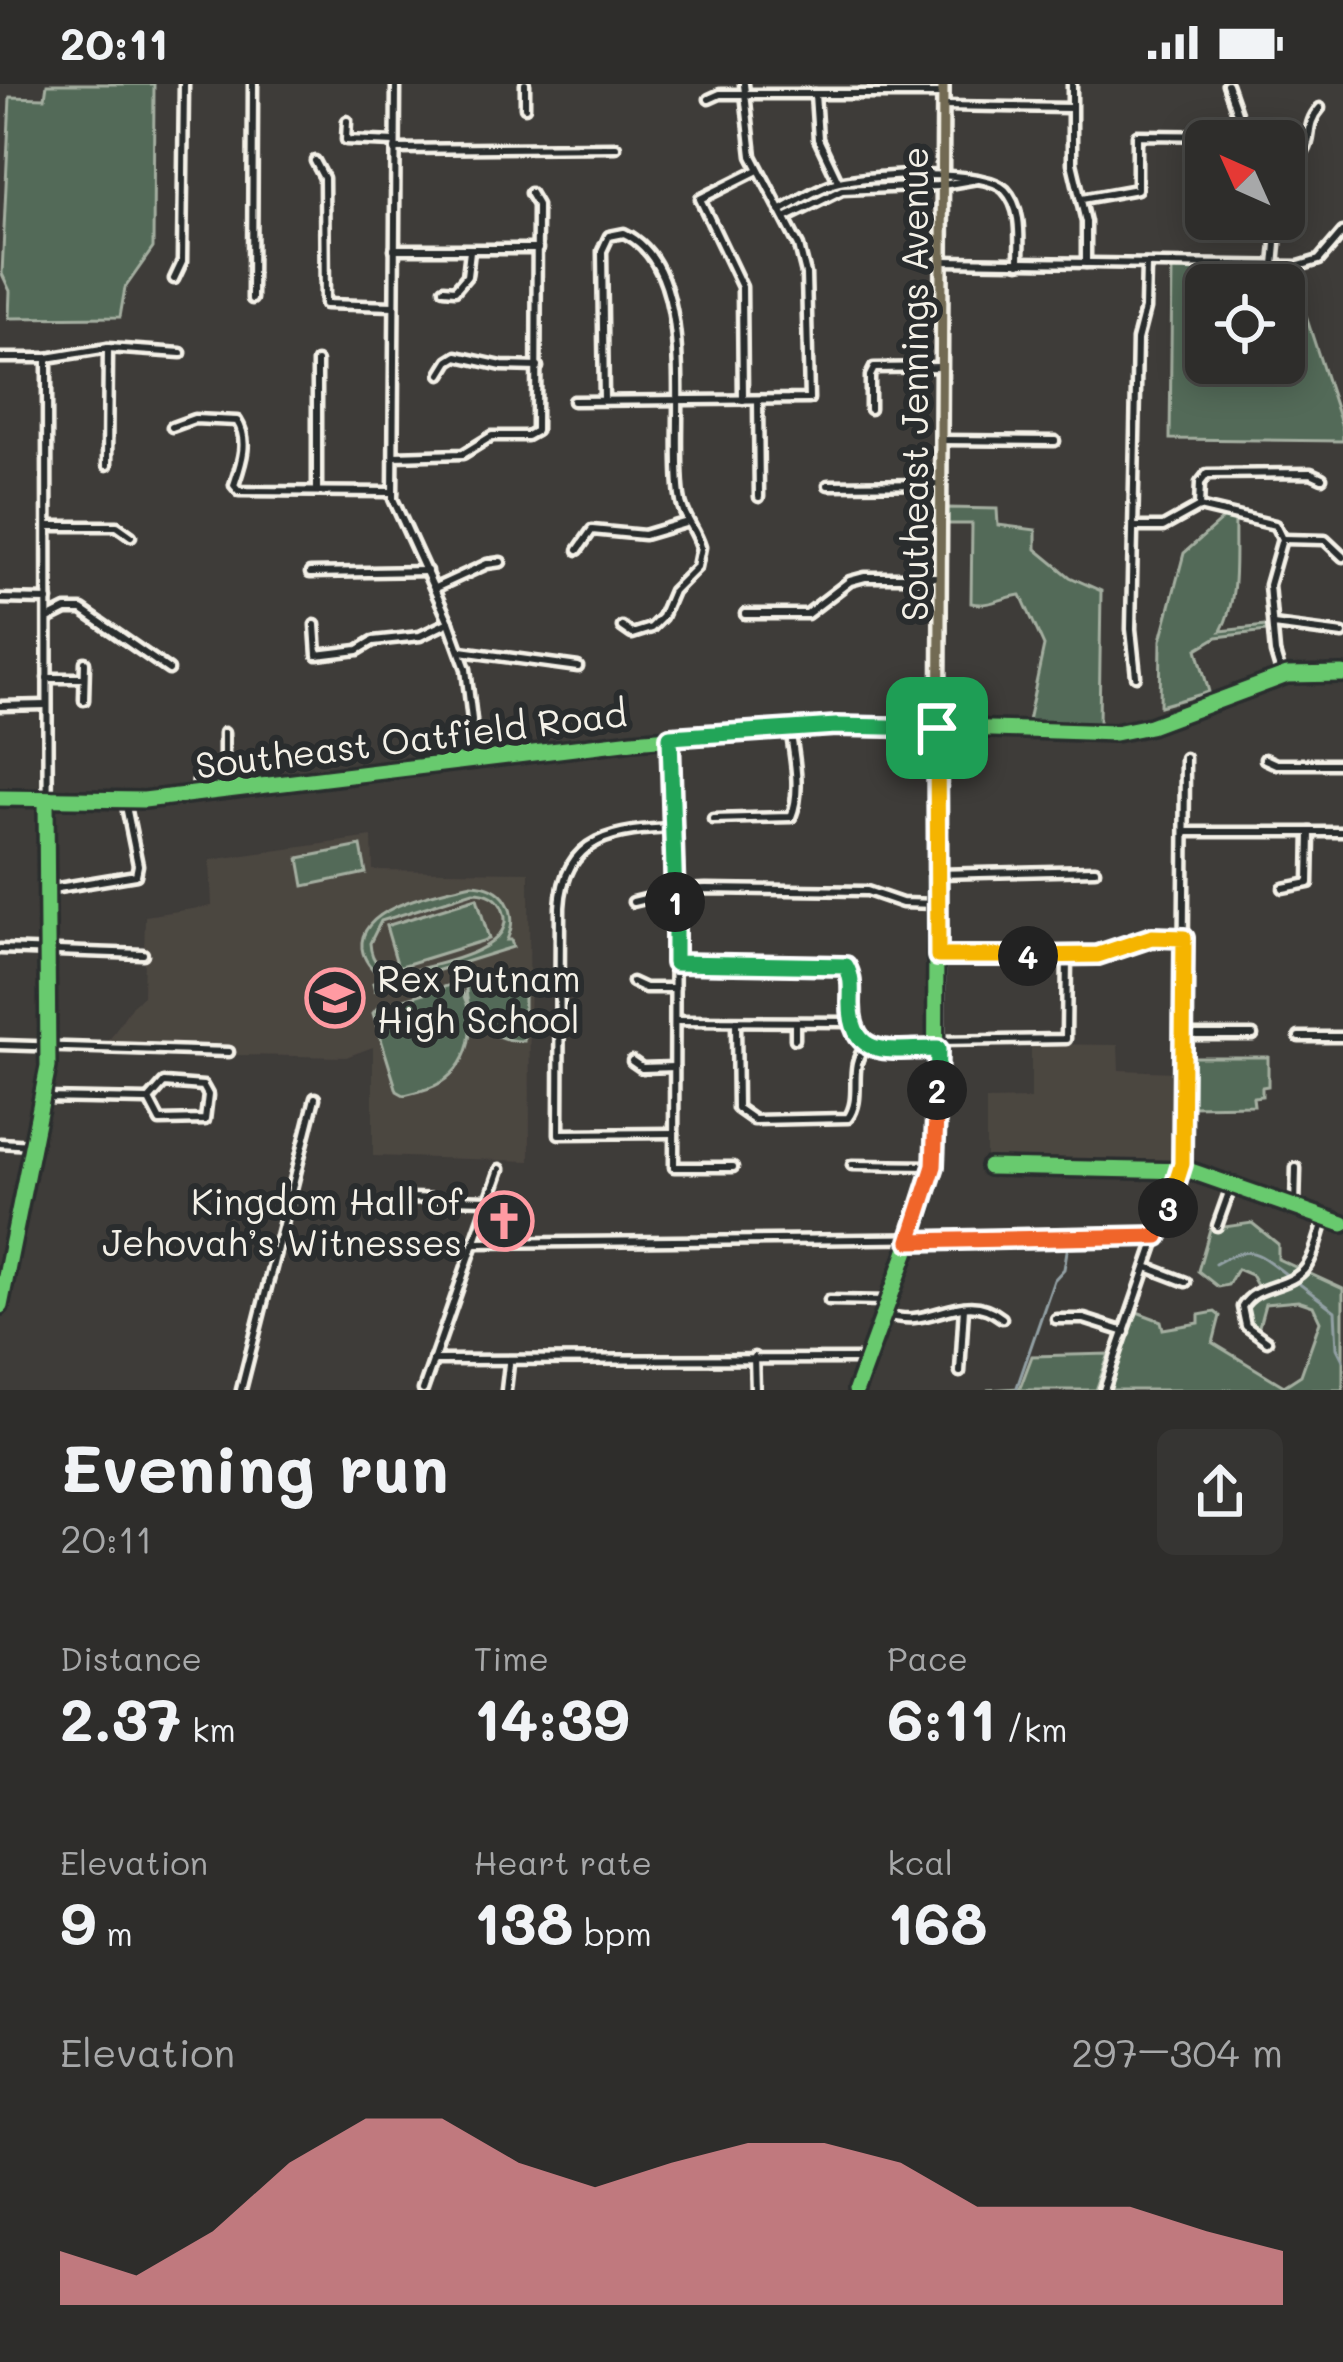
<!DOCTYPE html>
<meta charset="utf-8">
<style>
:root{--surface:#2e2d2b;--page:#363533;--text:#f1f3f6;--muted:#a7a8a9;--line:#494947;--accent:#ff9aa2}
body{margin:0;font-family:Mali,sans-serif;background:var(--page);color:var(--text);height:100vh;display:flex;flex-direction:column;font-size:45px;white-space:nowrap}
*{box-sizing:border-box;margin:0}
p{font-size:39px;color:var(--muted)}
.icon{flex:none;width:66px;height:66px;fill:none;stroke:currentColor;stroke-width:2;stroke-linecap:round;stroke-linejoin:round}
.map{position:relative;height:1306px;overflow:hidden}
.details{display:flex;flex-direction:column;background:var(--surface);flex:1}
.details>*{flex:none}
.needle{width:78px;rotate:315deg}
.tools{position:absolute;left:1185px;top:36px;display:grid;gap:24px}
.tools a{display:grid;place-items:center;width:120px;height:120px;border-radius:18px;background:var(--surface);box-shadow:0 6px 30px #0003,0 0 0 3px var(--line);font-size:60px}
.pin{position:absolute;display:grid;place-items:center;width:102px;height:102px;color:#fff;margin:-51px;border-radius:24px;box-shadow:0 6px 18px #0006}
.km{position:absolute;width:60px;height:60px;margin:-30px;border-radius:50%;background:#222;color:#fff;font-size:33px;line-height:60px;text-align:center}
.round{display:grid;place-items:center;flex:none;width:126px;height:126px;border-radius:18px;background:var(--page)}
.summary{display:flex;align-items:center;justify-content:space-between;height:204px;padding:0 60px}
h1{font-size:66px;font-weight:700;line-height:90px}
.figures{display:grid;grid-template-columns:repeat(3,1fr);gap:18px;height:204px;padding:12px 60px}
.figures div{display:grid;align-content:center}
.figures b{font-size:60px;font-weight:700}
.figures small{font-size:33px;font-weight:400}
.figures p{font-size:33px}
.chart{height:336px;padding:24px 60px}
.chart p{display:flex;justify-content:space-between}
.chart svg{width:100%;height:216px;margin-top:12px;fill:var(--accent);opacity:.7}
.status{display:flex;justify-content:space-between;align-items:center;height:84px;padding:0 60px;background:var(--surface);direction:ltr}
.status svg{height:33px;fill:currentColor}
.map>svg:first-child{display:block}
</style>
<div class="status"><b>20:11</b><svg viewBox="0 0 49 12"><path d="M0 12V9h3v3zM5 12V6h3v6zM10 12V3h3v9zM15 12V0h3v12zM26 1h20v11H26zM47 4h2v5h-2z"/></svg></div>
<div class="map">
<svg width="1343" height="1306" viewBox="0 0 1343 1306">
<rect width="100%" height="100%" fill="#3e3c39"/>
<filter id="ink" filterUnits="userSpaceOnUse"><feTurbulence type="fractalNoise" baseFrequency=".00833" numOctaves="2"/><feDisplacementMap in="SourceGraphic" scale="24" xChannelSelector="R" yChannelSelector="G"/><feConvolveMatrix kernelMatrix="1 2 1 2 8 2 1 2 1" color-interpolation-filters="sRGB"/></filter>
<g filter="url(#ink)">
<g fill="#4c4641">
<path d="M 372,753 L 373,786 L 529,788 L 530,1077 L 373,1072 L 373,963 L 346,973 L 235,971 L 233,966 L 106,961 L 132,921 L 143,912 L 145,832 L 212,822 L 210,776 Z"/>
<path d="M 1031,960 L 1118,961 L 1119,986 L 1176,988 L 1174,1078 L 986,1076 L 986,1016 L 1031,1015 Z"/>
</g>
<g fill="#536b58" stroke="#a4aea0" stroke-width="3" fill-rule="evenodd">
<path d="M 47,0 L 154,0 L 153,164 L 125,204 L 120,233 L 9,234 L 10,207 L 2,190 L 10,13 L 45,14 Z"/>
<path d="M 1172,184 L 1291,186 L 1343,346 L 1343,357 L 1170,355 ZM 1206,201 L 1284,201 L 1284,279 L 1206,279 Z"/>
<path d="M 946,424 L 997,425 L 998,441 L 1036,446 L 1036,465 L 1070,493 L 1101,507 L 1099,640 L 1028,637 L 1044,562 L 1021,511 C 1002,513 990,523 971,519 L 972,440 L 946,440 Z"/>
<path d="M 1224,434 L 1235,436 C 1234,473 1239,514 1221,547 L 1266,542 L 1267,547 L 1217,553 L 1197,565 L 1209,608 L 1160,622 L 1161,556 L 1184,469 Z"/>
<path d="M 361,762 L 366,789 L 304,802 L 299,774 Z"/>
<path d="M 472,800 C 504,801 520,827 507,856 L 511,856 L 513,863 L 375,906 L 373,899 L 384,894 C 373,887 364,878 362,864 C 358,822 440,808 472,800 ZM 473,808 C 486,808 498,812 503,826 C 520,867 430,882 402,889 C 383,889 371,879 370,859 L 381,837 Z"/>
<path d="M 477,814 L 489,855 L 398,883 L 386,842 Z"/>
<path d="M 466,897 L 521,898 L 524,901 L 524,957 C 488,957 464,933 466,897 Z"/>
<path d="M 457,899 C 478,931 475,977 440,999 C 429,1006 416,1008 404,1011 L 397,1007 L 373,929 L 378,923 Z"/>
<path d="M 1190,973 L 1268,973 L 1268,1002 L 1262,1003 L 1262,1012 L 1253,1013 L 1254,1021 L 1189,1022 Z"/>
<path d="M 1252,1139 L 1278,1160 L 1278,1175 L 1343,1205 L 1343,1306 L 1109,1306 L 1137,1228 L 1161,1237 L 1163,1245 L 1199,1239 L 1199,1231 L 1215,1228 L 1220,1232 L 1213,1259 L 1284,1302 L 1301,1291 L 1320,1237 L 1313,1222 L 1298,1217 L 1265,1220 L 1258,1246 L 1248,1235 L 1246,1221 L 1262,1210 L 1251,1191 L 1237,1185 L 1228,1201 L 1218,1203 L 1198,1187 L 1210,1145 Z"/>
<path d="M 1109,1270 L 1096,1306 L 987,1306 L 1020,1304 L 1032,1272 Z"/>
</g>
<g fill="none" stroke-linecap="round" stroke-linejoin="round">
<g stroke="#92a0a4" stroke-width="3">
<path d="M 1215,1180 C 1251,1159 1257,1168 1288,1192"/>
<path d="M 1297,1198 L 1335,1227 L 1337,1264 L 1343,1276"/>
<path d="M 1016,1306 L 1054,1196 L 1064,1185 L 1068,1161"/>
</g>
<defs>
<g id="minor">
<path d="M 396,0 L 393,415 L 449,538 L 466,585 L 472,636 L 470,675"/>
<path d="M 1072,0 L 1072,79 L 1086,138 L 1086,179"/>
<path d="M 1227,0 L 1247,57"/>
<path d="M 815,10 L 818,55 L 838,97"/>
<path d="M 709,15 L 720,10 L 943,10"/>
<path d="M 943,22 L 1071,24"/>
<path d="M 525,23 L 525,0"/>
<path d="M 347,37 L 346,56 L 395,58"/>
<path d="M 395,65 L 616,63"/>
<path d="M 315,77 L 324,94 L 325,220 L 394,222"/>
<path d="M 1284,80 C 1323,65 1299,47 1320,24"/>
<path d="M 1082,115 L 1137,105 L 1137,51 L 1245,52"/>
<path d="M 780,127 C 799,117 818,103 839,98 C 870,91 984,84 1005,106 C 1023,125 1019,155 1019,179"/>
<path d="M 1195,128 L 1195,51"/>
<path d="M 785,134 L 842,106 L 937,102 L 977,95"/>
<path d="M 1269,135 L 1276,160 L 1274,182"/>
<path d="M 394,165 L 538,165"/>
<path d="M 942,177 L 1299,182 L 1319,176 L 1343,148"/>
<path d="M 174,195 L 182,178 L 184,0"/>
<path d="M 444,205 L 455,206 L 467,192 L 470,167"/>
<path d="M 252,215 L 253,0"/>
<path d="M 0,274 L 47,274 L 108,264 L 181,269"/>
<path d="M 441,290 L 449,277 L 457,272 L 502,282 L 538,283"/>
<path d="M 604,316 L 602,167 L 609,152 L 624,149 C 701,185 670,344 680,412 C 682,432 696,445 701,463 L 697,483 L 673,507 L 662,533 L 651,544 L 632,550 L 622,543"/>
<path d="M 743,316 L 742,203 L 700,115 L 758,86"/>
<path d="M 758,316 L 759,413"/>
<path d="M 573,317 L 809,315 L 806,190 L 799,162 L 752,72 L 744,0"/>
<path d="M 870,325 L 870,292 L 874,284 L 941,283"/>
<path d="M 172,343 L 194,335 L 237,337 C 250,357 241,380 234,401 L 239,407 L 393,408"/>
<path d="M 940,356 L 1055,357"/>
<path d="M 394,372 L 463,370 L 492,352 L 527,352 L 536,347 L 537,121 L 530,109"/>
<path d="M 107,381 L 108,264"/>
<path d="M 828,401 L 940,400"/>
<path d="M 317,407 L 317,278"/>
<path d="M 1199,423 L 1200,399 L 1207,390 L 1311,389 L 1322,394"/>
<path d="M 49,442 L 117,442 L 131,452"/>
<path d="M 1135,443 L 1163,443 L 1199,423 L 1275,441 L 1282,455 L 1269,501 L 1275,569 L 1282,592"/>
<path d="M 1282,455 L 1325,456 L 1343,473"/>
<path d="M 578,466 L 592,446 L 644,451 L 688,438"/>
<path d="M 310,489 L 427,487"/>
<path d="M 435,504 L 487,480 L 501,478"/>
<path d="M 0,515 L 48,516"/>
<path d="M 745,530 L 807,530 L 850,497 L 865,493 L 939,493"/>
<path d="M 48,535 L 66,526 L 82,526 L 169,586"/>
<path d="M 315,541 L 317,571 L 358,566 L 373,557 L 420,552 L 449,538"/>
<path d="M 1273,541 L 1343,550"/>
<path d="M 461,567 L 578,583"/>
<path d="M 1136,592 L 1131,545 L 1137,256 L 1145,225 L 1146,180"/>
<path d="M 47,594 L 84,594"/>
<path d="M 84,616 L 85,578"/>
<path d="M 0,622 L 47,621"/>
<path d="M 670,653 L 675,744 L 674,1083 L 733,1083"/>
<path d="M 1265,675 L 1276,680 L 1343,680"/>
<path d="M 196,710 L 198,696 L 224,687 L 224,649"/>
<path d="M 713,735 L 791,733 C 802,707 794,672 790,644"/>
<path d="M 1185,748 L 1343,748"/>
<path d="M 938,790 L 1095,786"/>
<path d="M 1283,804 L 1309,799 L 1310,748"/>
<path d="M 46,806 L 136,791 L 138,781 L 125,717"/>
<path d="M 633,818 L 682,806 L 706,805 L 867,807 L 902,819 L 938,820"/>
<path d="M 0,865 L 143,870"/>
<path d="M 940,872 L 1098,871 L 1152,853 L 1184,853"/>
<path d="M 675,879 L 841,879 C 864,897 839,936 866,962"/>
<path d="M 632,898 L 645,904 L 675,904"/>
<path d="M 675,937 L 851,938"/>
<path d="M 736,938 L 737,1024 L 754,1036 L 848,1034 C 864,1012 846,983 866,962"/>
<path d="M 1185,951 L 1253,951"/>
<path d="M 1299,953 L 1343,953"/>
<path d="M 795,955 L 795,938"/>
<path d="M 938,957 L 1066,955 L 1067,871"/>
<path d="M 0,961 L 229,968"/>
<path d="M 866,962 L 938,965"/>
<path d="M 632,977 L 642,984 L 674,983"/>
<path d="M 164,999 L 203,1002 L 208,1011 L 205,1036 L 160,1037 L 149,1016 Z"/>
<path d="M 43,1014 L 147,1016"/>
<path d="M 674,1049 L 559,1050 L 560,823 C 564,751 617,746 675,744"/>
<path d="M 0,1059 L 32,1061"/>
<path d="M 852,1081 L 932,1082"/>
<path d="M 989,1083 L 1191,1087 L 1343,1140"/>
<path d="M 409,1114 L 488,1116"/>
<path d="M 1295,1123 L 1296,1084"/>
<path d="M 1217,1142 L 1232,1100"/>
<path d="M 474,1159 L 1158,1152"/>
<path d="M 1147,1183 L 1186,1198"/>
<path d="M 829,1216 L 888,1217"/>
<path d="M 0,1222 L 48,983 L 47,274"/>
<path d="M 883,1231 C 893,1233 904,1235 914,1234 C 945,1231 971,1209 1002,1234"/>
<path d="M 1056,1235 L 1084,1235 L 1125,1248"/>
<path d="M 1267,1257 L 1246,1242 L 1242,1223 C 1257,1198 1290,1206 1307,1182 C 1316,1169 1319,1150 1325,1135"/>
<path d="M 754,1273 L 755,1306"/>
<path d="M 433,1276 L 867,1275"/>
<path d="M 960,1288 L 964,1223"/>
<path d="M 241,1306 L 315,1014"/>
<path d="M 423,1306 L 500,1085"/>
<path d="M 506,1306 L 509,1280"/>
<path d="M 1104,1306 L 1182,1080 L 1185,674"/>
</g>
<g id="major">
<path d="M 0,714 L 144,716 L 633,657 L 805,643 L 870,641 L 1115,649 L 1150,642 L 1287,591 L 1343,590"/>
<path d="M 856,1306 L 927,1110 L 937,1063 L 943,0"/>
</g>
</defs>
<use href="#minor" stroke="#f4f1e8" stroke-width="15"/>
<use href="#major" stroke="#f4f1e8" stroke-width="18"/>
<use href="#minor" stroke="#2a2d2e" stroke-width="6"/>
<use href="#major" stroke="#726b52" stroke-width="9"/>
<defs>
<g id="cycleway">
<path d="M 0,714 L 144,716 L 633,657 L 805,643 L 870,641 L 1115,649 L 1150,642 L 1287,591 L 1343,590"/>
<path d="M 989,1083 L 1191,1087 L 1343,1140"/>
<path d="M 0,1222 L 48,983 L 46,715"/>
<path d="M 856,1306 L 923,1123 L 935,1075 L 937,643"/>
</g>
</defs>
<use href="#cycleway" stroke="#2a2d2e" stroke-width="22"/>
<use href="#cycleway" stroke="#67ca6e" stroke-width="15"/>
</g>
</g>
<g fill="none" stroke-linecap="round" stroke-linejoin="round" filter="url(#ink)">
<defs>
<path id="split-1" d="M 675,818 L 670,653 L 836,642 L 937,644"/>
<path id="split-2" d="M 675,818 L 675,879 L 846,882 C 853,894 851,906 851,920 C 851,979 894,964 938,965 L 937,1006"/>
<path id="split-3" d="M 937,1006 L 934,1082 L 910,1157 L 1158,1152 L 1168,1124"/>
<path id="split-4" d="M 1028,872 L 1098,871 L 1152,853 L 1184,854 L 1182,1080 L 1168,1124"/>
<path id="split-5" d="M 937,644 L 938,872 L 1028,872"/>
</defs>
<use href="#split-1" stroke="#fff" stroke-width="24"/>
<use href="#split-2" stroke="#fff" stroke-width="24"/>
<use href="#split-3" stroke="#fff" stroke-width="24"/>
<use href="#split-4" stroke="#fff" stroke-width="24"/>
<use href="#split-5" stroke="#fff" stroke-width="24"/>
<use href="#split-1" stroke="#22a559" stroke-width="15"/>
<use href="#split-2" stroke="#22a559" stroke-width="15"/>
<use href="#split-3" stroke="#f0652b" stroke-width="15"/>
<use href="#split-4" stroke="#f5b400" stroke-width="15"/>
<use href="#split-5" stroke="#f5b400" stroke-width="15"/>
</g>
<defs>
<symbol id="school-ring" viewBox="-11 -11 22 22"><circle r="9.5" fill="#2a2d2e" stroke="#ff9aa2" stroke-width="1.5"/><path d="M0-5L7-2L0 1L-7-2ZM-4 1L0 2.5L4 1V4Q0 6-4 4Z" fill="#ff9aa2"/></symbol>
<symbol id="church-ring" viewBox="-11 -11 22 22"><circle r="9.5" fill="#2a2d2e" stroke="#ff9aa2" stroke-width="1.5"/><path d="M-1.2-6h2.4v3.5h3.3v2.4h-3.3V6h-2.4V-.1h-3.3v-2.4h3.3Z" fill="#ff9aa2"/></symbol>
</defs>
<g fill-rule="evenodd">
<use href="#school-ring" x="302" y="881" width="66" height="66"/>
<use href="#church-ring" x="471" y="1104" width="66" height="66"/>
</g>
<g text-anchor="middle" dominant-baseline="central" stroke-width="12" stroke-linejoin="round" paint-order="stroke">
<g font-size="36" fill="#f4f1e8" stroke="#2a2d2e">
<text transform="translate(913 300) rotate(-90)">Southeast Jennings Avenue</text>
<text transform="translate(411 654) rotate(-7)">Southeast Oatfield Road</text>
</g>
<g font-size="36" fill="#f4f1e8" stroke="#2a2d2e" text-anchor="start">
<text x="377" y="893">Rex Putnam<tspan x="377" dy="41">High School</tspan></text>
<text x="462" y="1116" text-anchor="end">Kingdom Hall of<tspan x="462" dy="41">Jehovah’s Witnesses</tspan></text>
</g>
</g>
</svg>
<div class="tools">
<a><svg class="needle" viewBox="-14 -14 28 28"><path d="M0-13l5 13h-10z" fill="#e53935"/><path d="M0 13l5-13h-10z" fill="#a7a8a9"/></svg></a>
<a><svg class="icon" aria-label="locate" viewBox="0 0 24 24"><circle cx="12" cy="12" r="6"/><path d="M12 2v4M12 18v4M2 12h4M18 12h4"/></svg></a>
</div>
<div class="pin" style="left:937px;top:644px;background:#1e9e55"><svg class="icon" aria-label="arrive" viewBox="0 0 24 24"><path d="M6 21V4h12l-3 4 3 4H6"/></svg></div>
<b class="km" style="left:675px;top:818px">1</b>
<b class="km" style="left:937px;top:1006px">2</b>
<b class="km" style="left:1168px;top:1124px">3</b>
<b class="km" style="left:1028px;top:872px">4</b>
</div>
<section class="details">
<div class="summary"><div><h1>Evening run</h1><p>20:11</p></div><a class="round"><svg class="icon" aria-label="share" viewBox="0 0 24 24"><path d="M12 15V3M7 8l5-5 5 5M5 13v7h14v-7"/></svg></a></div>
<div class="figures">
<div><p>Distance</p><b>2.37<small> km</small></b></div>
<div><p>Time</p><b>14:39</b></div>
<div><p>Pace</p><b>6:11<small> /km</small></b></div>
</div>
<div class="figures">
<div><p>Elevation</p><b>9<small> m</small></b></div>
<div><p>Heart rate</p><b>138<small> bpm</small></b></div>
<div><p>kcal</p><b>168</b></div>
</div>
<div class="chart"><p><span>Elevation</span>297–304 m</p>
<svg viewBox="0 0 160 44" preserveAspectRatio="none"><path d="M0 44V33L10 38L20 29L30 15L40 6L50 6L60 15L70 20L80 15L90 11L100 11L110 15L120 24L130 24L140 24L150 29L160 33V44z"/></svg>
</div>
</section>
